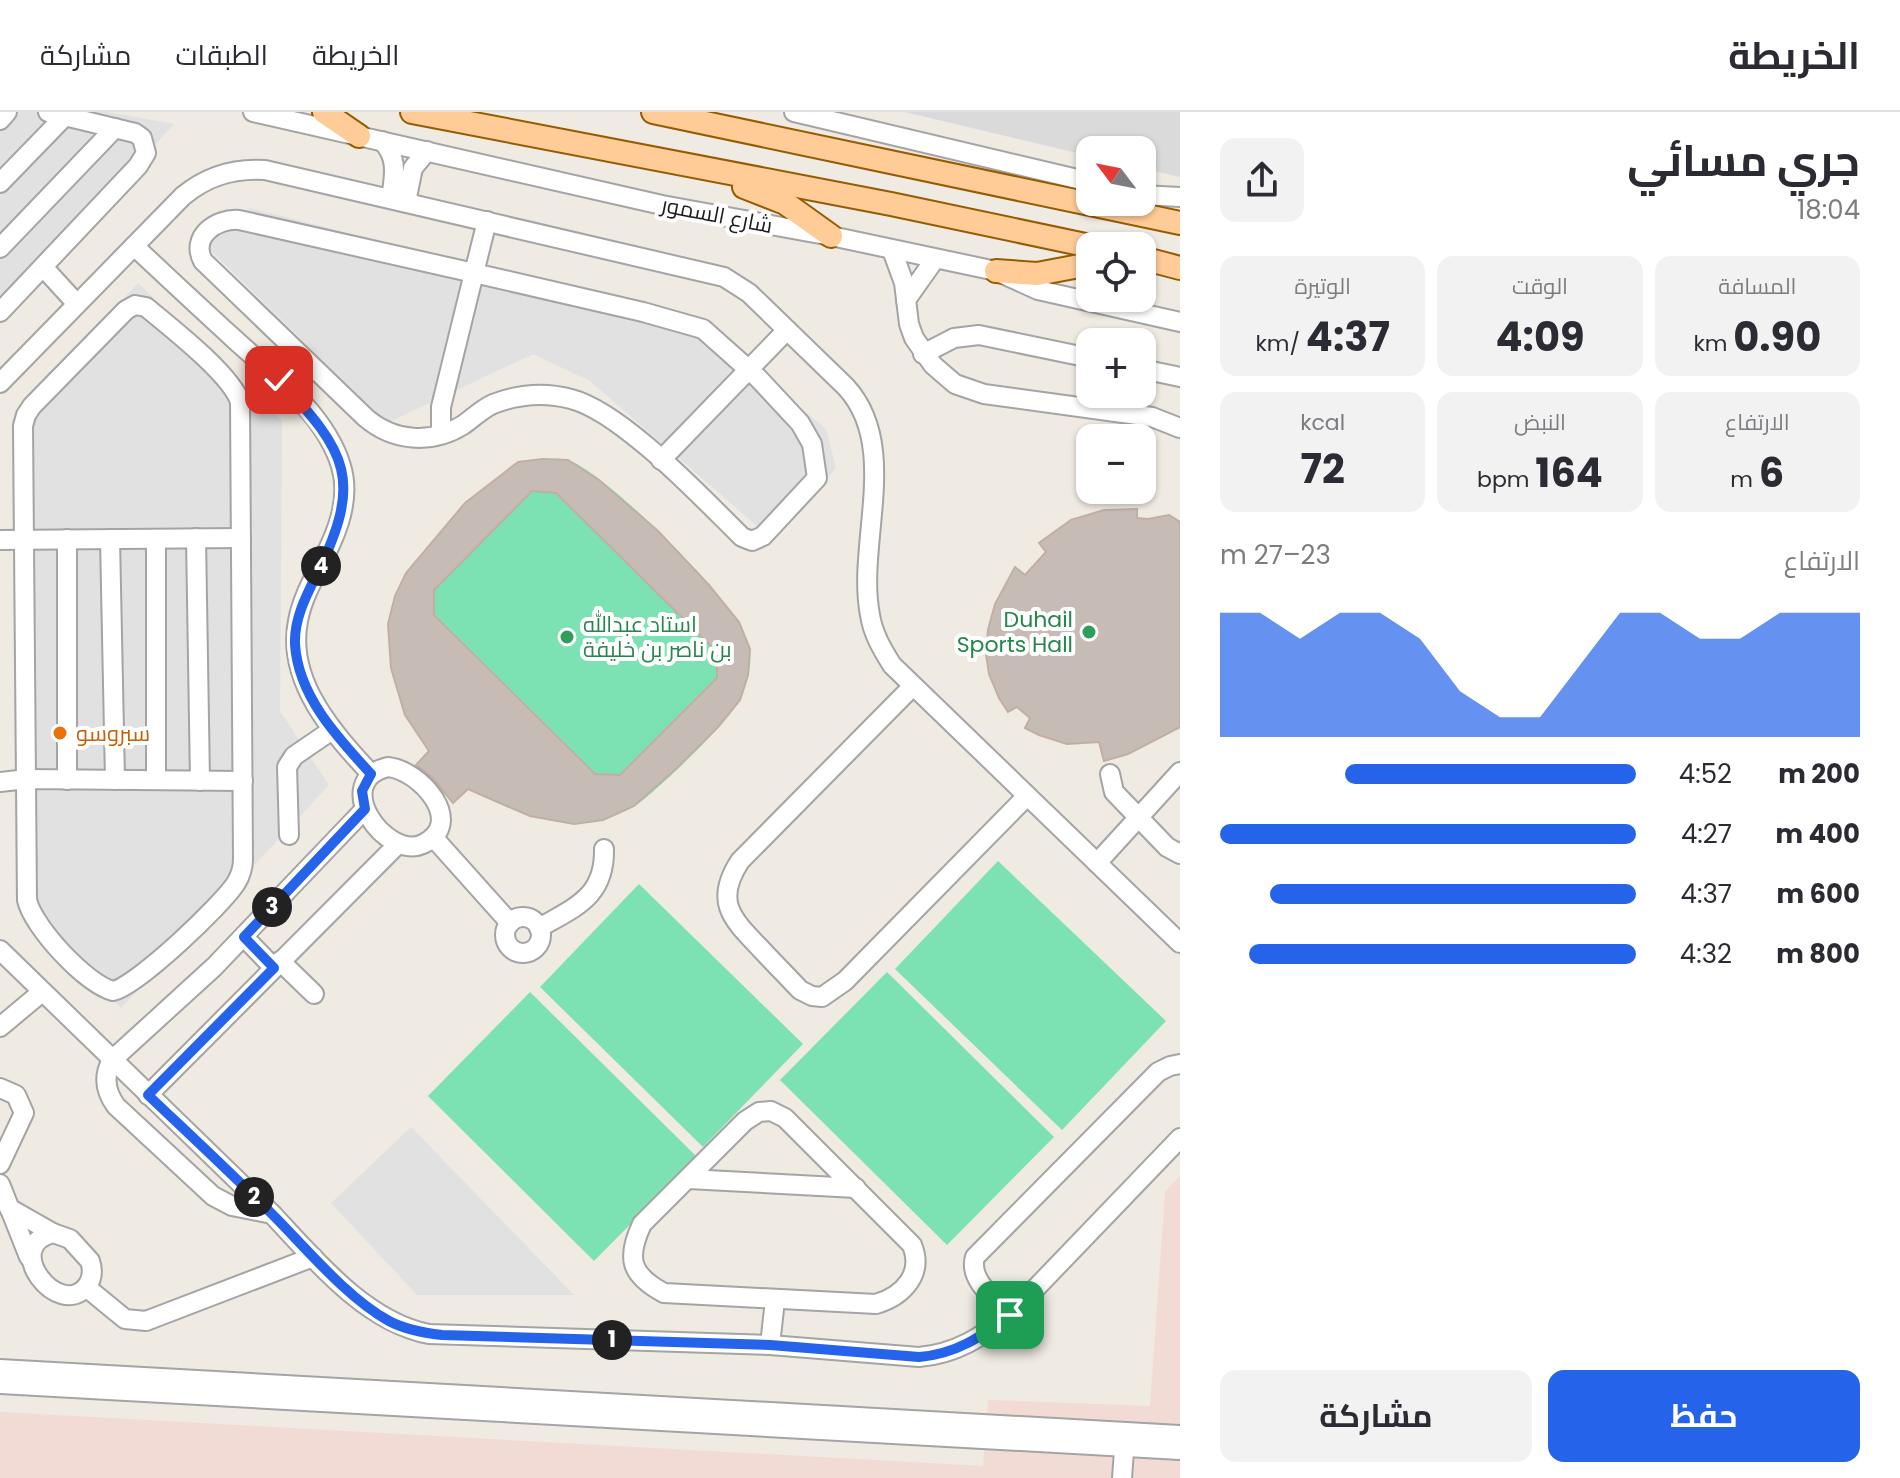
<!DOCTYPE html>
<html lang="ar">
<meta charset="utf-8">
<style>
:root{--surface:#fff;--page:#f2f2f3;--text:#2b2b33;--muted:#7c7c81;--line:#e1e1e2;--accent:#2563eb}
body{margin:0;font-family:Poppins,Cairo,sans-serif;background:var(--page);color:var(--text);direction:rtl;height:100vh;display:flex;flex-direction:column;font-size:30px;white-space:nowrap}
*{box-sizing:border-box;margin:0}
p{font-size:26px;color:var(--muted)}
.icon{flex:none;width:44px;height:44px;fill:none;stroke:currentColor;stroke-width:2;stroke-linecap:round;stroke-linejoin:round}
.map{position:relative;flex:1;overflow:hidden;direction:ltr}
.details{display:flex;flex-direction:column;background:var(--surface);width:720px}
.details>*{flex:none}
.needle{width:52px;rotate:302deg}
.tools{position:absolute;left:1076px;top:24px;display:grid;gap:16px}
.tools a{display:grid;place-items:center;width:80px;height:80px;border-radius:16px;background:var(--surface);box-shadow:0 2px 6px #0004;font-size:40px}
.pin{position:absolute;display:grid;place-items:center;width:68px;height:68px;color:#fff;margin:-34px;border-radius:16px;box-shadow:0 4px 12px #0006}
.km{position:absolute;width:40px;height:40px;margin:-20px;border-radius:50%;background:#222;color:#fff;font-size:22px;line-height:40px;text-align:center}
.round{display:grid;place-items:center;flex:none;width:84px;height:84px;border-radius:16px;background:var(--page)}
.summary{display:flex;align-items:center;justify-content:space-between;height:136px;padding:0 40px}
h1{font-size:44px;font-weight:700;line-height:60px}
.figures{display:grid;grid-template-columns:repeat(3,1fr);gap:12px;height:136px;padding:8px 40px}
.figures div{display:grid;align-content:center;border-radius:16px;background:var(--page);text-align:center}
.figures b{font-size:40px;font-weight:700}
.figures small{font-size:22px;font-weight:400}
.figures p{font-size:22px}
.chart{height:224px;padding:16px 40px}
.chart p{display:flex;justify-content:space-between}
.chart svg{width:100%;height:144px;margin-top:8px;fill:var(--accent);opacity:.7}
.action{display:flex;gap:16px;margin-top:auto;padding:16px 40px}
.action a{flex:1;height:92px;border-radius:16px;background:var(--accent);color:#fff;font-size:32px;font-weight:700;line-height:92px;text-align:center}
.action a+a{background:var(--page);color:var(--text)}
ul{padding:0 40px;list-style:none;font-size:26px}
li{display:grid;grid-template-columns:128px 96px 1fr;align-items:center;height:60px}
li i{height:20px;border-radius:10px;background:var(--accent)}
header{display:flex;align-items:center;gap:48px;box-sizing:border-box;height:112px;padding:0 40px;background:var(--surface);border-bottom:2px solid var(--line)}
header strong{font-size:38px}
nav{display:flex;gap:44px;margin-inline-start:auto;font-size:28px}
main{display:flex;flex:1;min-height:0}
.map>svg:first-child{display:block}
</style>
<header>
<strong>الخريطة</strong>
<nav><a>الخريطة</a><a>الطبقات</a><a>مشاركة</a></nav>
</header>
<main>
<section class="details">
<div class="summary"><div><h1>جري مسائي</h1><p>18:04</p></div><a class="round"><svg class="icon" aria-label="share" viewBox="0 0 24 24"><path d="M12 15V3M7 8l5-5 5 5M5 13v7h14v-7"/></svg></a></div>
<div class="figures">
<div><p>المسافة</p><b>0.90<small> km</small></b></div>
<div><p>الوقت</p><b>4:09</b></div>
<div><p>الوتيرة</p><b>4:37<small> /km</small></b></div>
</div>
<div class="figures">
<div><p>الارتفاع</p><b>6<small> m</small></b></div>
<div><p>النبض</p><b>164<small> bpm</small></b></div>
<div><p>kcal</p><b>72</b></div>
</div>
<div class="chart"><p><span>الارتفاع</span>23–27 m</p>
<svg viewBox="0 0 160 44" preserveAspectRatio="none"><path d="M0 44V6L10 6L20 14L30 6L40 6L50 14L60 30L70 38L80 38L90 22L100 6L110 6L120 14L130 14L140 6L150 6L160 6V44z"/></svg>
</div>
<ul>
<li><b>200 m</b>4:52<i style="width:70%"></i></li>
<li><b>400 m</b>4:27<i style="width:100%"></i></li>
<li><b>600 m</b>4:37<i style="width:88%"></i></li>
<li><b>800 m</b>4:32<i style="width:93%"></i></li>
</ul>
<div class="action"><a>حفظ</a><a>مشاركة</a></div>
</section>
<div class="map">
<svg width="1180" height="1366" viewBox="0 0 1180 1366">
<rect width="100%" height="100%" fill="#efeae2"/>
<path fill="#dbdada" d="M 905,0 L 1180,0 L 1180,65 L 1142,56 L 1142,38 L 1090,38 L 1090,44 Z"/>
<path fill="#f2dbd5" d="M 1180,1064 L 1180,1366 L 0,1366 L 0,1300 L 983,1354 L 988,1288 L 1150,1294 L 1165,1080 Z"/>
<g fill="#7ce2b4">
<path d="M 543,347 C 551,347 561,346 568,348 C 607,361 745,497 750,538 C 752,553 747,573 741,586 C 731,608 657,679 635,694 C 626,699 611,706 601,708 C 556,719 508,697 468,677 L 453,691 L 415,653 L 429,639 L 391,556 L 388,512 L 395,484 L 406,461 L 465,391 L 518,350 Z"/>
<path d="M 998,749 L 1166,909 L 1062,1018 L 895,857 Z"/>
<path d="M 639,772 L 803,932 L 703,1035 L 540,875 Z"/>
<path d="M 887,860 L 1054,1025 L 947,1133 L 780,968 Z"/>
<path d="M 530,880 L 697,1045 L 594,1149 L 428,984 Z"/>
</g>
<g fill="#e1e1e1">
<path d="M 0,0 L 108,0 L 174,12 L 0,202 Z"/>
<path d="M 250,96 L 694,210 L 826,317 L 836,356 L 772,427 L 590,269 L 533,242 L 387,311 L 198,126 Z"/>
<path d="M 138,171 L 282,309 L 280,599 L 329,673 L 121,896 L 16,787 L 12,308 Z"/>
<path d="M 411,1015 L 574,1183 L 417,1183 L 331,1091 Z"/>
</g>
<g fill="#c7bcb5" stroke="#c1afa4" stroke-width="2" fill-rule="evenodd">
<path d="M 543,347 L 568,348 L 599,368 L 658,419 L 709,473 L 739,510 L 750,537 L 748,563 L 740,588 L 718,615 L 677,656 L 634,694 L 603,708 L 574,712 L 530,704 L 468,677 L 453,691 L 433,666 L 416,653 L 429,639 L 405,603 L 391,556 L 388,512 L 395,484 L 406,461 L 465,391 L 518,350 ZM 532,379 L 556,381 L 717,540 L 717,566 L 620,663 L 595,662 L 434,503 L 434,478 Z"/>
<path d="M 1137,397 L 1137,406 L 1148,407 L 1169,403 L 1180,410 L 1180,615 L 1128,642 L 1104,649 L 1099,630 L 1067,632 L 1039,623 L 1025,616 L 1030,606 L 1017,595 L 1008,600 L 999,586 L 989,562 L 986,542 L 988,518 L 995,492 L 1015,455 L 1025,463 L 1046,440 L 1039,431 L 1071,408 L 1104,398 Z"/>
</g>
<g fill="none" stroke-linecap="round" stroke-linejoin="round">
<defs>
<g id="minor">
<path d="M 253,0 L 662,93 L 831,124 L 996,159 L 1038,178 L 1180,210"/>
<path d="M 794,0 L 1090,70"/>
<path d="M 0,8 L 7,0"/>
<path d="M 382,29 C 399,46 394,65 391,87"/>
<path d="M 0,71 L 65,4"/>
<path d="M 1142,83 L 1180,85"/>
<path d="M 406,90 L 413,56 L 427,39"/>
<path d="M 134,134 C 166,164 199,195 232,225 C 271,261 325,301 341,354 C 349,380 342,407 331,431 C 320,456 303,481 298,509 C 286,569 333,621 371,662"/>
<path d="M 0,136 L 115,16"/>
<path d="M 892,138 L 904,171 L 909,212 L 914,226 L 933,253 L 955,272 L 984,282 L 1152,305 L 1180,316"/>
<path d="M 44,156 L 77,192"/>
<path d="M 906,188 L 935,147"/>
<path d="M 135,193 L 146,195 C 169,214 232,263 240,290 L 243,747 C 243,756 241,763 236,771 C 222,793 137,874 113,879 C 86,872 33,815 27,788 L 23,314 L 26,303 L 32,294 L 126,198 Z"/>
<path d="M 0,200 L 138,54 L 146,41 L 142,26 L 135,21 L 48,0"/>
<path d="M 923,242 L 954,226 L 979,223 L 1090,246"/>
<path d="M 1142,257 L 1180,265"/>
<path d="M 0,271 L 183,84 C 207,64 233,56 265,58 L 724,165 L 749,181 L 846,275 C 901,335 856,432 870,503 C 873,522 882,537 892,553 L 1180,831"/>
<path d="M 441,321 L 441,295 L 474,161 L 643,200 L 703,217 L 758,266 L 800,311 L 812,332 L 817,366 L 763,424 L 752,429 L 742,425 C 703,387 622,300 571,287 C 545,280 519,282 493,292 C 482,297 473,306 463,313 C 431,333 393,329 366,306 L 203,149 C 190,125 216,106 239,108 L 474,161 L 487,109"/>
<path d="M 661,348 L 787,218"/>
<path d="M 196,426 L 200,669"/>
<path d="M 67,427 L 67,668"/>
<path d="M 110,427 L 115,668"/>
<path d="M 0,428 L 241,426"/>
<path d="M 912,575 L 740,749 C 714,789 731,806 760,836 C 773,850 787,864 800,878 L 812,884 L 822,885 L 845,869 L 1027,684"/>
<path d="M 388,655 C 420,658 467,711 423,732 C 386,749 329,669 388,655 Z"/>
<path d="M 1110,662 L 1114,680 L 1167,735 L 1180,742"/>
<path d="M 156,668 L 156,427"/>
<path d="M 0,670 L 27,667 L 243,669"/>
<path d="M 289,723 L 287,655 L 294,644 L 332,618"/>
<path d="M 433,725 L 510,811"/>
<path d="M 1097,751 L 1180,660"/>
<circle cx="523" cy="823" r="18"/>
<path d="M 539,816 C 575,795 605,785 604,737"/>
<path d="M 244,825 L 274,856"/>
<path d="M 0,838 L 273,1103 C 315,1148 366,1210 429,1222 L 770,1233 L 919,1245 C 956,1242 981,1225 1010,1203 L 1180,1026"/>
<path d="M 280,849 L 314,882"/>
<path d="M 0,915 L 42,880"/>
<path d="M 0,976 L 16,983 L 24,1001 L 0,1052"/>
<path d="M 148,983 L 398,732"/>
<path d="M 771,999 L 785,1006 L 912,1133 C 924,1162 903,1184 876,1192 L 664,1181 C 630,1163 626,1146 642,1112 L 745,1009 L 759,1000 Z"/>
<path d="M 688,1067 L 856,1076"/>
<path d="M 0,1072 L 29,1145"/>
<path d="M 9,1096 L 53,1121"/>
<path d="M 272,1102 L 232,1094 L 213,1084 L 116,994 C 105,979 103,964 112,948 L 214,855 L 365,697"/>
<path d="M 53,1121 L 70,1127 L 90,1149 C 93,1158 93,1166 87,1174 C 59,1209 0,1134 53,1121 Z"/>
<path d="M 86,1175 L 125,1207 L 146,1209 L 313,1145"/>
<path d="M 1010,1203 C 995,1187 968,1168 975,1145 L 1158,960 L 1170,954 L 1180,952"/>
<path d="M 770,1233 L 775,1188"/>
<path d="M 0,1257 L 1180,1323"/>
<path d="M 0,1272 L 1180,1338"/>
<path d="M 1122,1366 L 1125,1325"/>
</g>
<g id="major">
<path d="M 324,0 L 359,24"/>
<path d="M 412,0 L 891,92 L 1090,134"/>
<path d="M 653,0 L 1180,111"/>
<path d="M 744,75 L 785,91 L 831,124"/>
<path d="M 1142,146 L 1180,156"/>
<path d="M 996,159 L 1037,162 L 1090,152"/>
</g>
</defs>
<use href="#minor" stroke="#a4a4a4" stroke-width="22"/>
<use href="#major" stroke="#965b00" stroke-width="26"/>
<use href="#minor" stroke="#fff" stroke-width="18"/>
<use href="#major" stroke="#ffcb97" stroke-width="22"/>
</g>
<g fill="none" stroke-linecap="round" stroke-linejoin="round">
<defs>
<path id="route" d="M 279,268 C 348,341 363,368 317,462 C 306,484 294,507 295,532 C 298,584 338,626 371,662 L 362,679 L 365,697 L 244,825 L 274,856 L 148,983 C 189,1022 231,1061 272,1102 C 306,1136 347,1186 389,1209 C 406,1218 424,1221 442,1223 L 770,1233 L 919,1245 C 956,1242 981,1225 1010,1203"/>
</defs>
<use href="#route" stroke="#fff" stroke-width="16"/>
<use href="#route" stroke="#2563eb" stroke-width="10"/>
</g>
<g fill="#2e9e5b" stroke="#fff" stroke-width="3">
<circle cx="1089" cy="520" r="8"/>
<circle cx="567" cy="525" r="8"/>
</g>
<circle fill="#e8710a" stroke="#fff" stroke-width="3" cx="60" cy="621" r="8"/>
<g text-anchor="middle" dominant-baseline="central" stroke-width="8" stroke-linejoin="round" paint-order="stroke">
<g font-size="22" fill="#1d1d1d" stroke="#fff">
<text transform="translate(717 103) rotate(11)">شارع السمور</text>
</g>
<g font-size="22" fill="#27864d" stroke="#fff" text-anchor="end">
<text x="1073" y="507">Duhail<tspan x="1073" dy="25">Sports Hall</tspan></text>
<text x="583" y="512" text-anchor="start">استاد عبدالله<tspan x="583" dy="25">بن ناصر بن خليفة</tspan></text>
</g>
<g font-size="22" fill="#c56008" stroke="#fff" text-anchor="start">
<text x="76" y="621">سبروسو</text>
</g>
</g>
</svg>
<div class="tools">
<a><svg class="needle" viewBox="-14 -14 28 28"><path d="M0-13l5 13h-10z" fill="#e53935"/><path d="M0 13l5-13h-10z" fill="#7c7c81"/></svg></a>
<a><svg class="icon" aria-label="locate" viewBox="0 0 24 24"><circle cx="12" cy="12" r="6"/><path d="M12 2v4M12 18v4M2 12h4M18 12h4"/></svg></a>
<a>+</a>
<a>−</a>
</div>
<div class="pin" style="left:1010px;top:1203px;background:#1e9e55"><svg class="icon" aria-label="arrive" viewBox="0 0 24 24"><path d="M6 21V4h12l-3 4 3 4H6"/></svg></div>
<div class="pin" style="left:279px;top:268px;background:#d93025"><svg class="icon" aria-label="check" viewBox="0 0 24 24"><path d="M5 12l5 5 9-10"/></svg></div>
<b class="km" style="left:612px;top:1228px">1</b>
<b class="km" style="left:254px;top:1085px">2</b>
<b class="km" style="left:272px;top:795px">3</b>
<b class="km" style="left:321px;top:454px">4</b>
</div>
</main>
